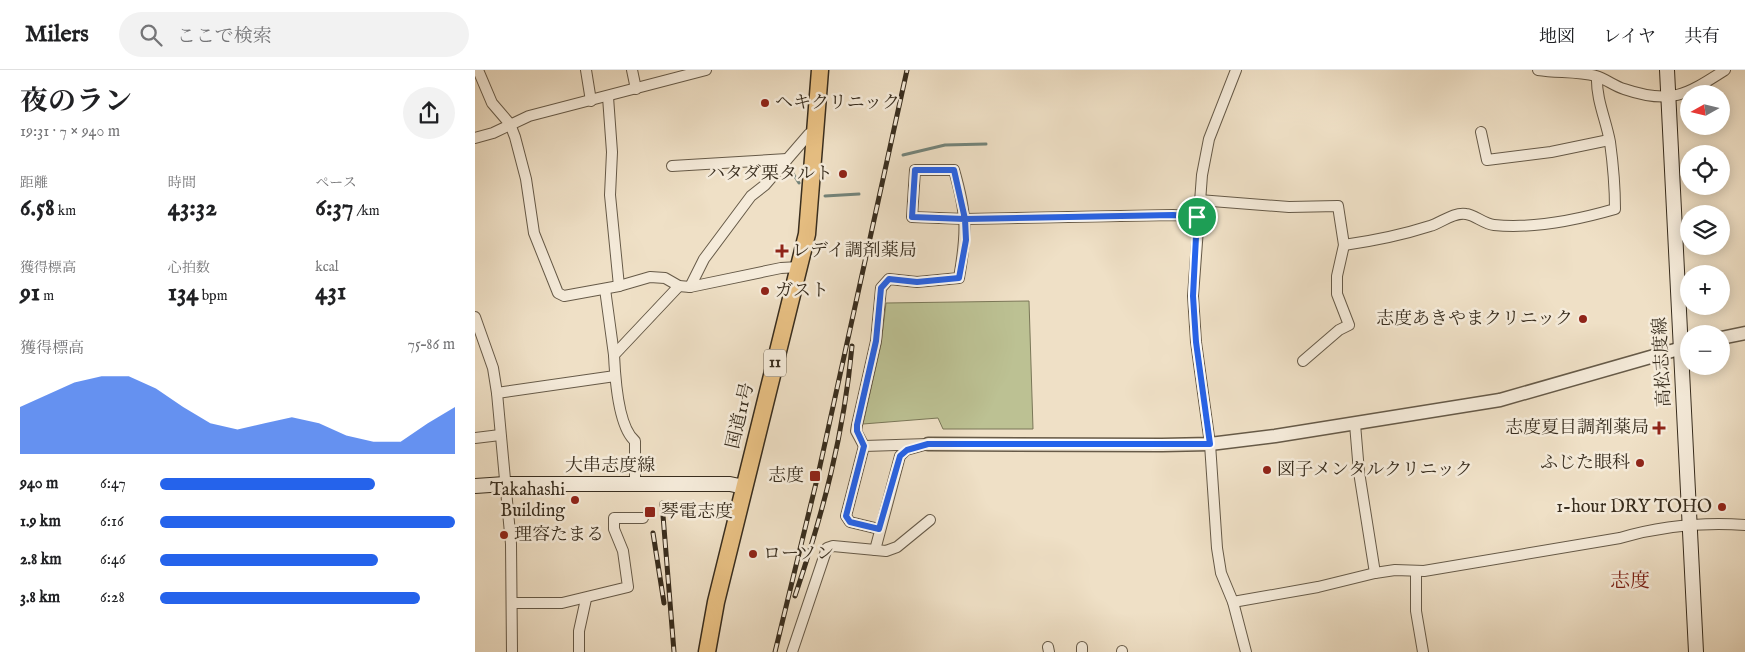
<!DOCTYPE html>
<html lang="ja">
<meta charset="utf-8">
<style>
:root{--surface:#fff;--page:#f2f2f2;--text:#202124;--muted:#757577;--line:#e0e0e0;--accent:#2563eb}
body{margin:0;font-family:"IM FELL English","Noto Serif JP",serif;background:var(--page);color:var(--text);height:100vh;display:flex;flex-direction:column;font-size:19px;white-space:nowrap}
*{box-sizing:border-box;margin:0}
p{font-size:16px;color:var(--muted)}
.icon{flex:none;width:28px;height:28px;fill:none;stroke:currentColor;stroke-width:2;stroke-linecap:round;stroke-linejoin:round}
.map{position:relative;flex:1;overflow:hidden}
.side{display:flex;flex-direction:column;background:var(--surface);width:475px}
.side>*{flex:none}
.needle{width:32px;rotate:262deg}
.fabs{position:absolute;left:1205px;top:15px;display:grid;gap:10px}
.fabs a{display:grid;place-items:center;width:50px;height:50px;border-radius:50%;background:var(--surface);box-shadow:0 2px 12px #0003;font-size:25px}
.pin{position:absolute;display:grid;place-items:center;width:42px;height:42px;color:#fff;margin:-21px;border:2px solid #fff;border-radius:50%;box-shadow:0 1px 5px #0007}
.round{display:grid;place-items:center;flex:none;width:52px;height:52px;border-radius:26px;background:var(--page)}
.headline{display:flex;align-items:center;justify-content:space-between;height:85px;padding:0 20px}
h1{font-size:28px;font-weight:700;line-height:38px}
.stats{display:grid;grid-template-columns:repeat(3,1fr);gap:8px;height:85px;padding:5px 20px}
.stats div{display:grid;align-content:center}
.stats b{font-size:25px;font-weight:700}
.stats small{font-size:14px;font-weight:400}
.stats p{font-size:14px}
.chart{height:140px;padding:10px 20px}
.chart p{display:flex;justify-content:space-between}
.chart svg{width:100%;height:90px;margin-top:5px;fill:var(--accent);opacity:.7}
ul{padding:0 20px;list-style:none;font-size:16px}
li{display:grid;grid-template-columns:80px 60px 1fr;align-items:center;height:38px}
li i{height:12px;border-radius:6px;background:var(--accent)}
header{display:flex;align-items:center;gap:30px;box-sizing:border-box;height:70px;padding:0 25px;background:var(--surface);border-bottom:1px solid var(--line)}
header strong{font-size:24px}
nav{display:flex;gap:28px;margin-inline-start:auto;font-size:18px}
.search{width:350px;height:45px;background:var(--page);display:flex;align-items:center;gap:12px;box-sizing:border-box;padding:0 18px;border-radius:28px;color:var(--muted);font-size:19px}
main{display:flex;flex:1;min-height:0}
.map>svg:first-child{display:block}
</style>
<header>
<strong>Milers</strong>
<div class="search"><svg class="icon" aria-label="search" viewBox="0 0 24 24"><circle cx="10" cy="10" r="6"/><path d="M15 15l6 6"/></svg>ここで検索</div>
<nav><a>地図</a><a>レイヤ</a><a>共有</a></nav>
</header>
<main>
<section class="side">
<div class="headline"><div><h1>夜のラン</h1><p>19:31 · 7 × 940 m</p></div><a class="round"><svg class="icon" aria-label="share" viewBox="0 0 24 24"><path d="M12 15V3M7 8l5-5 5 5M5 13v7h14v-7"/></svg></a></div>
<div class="stats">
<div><p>距離</p><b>6.58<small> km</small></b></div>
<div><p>時間</p><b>43:32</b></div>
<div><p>ペース</p><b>6:37<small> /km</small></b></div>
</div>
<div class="stats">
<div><p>獲得標高</p><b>91<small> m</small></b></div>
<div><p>心拍数</p><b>134<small> bpm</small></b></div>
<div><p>kcal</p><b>431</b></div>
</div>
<div class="chart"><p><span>獲得標高</span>75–86 m</p>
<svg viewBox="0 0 160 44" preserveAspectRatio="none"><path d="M0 44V21L10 15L20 9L30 6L40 6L50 12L60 21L70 29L80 32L90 29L100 26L110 29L120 35L130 38L140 38L150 29L160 21V44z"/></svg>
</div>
<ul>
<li><b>940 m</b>6:47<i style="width:73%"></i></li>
<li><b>1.9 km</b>6:16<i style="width:100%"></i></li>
<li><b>2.8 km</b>6:46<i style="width:74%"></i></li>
<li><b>3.8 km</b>6:28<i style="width:88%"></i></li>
</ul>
</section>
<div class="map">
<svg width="1270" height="582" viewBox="0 0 1270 582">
<rect width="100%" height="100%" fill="#efe0c6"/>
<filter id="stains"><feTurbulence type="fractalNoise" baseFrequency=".004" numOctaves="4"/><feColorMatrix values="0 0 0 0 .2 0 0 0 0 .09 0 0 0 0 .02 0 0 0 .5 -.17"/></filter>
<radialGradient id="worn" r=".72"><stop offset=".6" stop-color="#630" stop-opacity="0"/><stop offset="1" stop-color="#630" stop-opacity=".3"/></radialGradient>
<path fill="#bcc193" stroke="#7a7758" d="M 554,231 L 558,359 L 468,359 L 463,348 L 388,354 L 406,274 L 411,233 Z"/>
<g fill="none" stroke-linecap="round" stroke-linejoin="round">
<g stroke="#738379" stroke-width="3">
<path d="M 428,85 L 470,75 L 511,74"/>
<path d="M 312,94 L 324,113"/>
<path d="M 350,126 L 384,124"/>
</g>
<defs>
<g id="minor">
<path d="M 3,0 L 17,33 L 35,54 L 40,67 L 51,109 L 59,163 L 83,223 L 89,226 L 144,216 L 175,207 L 190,208 L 204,216 L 215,217 L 306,198 L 324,197"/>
<path d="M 111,0 L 116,31"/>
<path d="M 157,0 L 161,19"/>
<path d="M 761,0 L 734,69 L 727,105 L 718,226 L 721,272 L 735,374 L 742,478 L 746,503 L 758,532 L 771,582"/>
<path d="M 1063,0 C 1083,3 1102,1 1121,6 C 1131,9 1139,16 1149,19 C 1196,35 1211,25 1250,0"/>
<path d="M 133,27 L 137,82 L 135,125 L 144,216"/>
<path d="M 1006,62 L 1012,90 L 1076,82 L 1134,70"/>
<path d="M 0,68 L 18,63 L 54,46 L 231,0"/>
<path d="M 197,96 L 312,89"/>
<path d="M 724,130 L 814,137 L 863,136 L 869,175 L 862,206 L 862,224 L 874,255 L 864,260 L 828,291"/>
<path d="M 869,175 C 897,171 927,165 955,156 C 966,153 978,142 991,144 C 1000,145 1009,154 1019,155 C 1058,159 1102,150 1140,139 C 1140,116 1138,94 1135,72 C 1131,50 1121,29 1122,7"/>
<path d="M 215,217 L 229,189 L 276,126 L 290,115 L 334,64 L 342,60"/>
<path d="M 130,219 L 139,285"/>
<path d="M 0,247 L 18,298 L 22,323 L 36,474 L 37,582"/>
<path d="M 22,323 L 140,306"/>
<path d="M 880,354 L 884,402 L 900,503"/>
<path d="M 0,368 L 25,365"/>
<path d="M 389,376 L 381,361 L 382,355 L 401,271 L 406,218 L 414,209 L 442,212 L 484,208 C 492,162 492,145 479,100 L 440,100 L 437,147 L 491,149 L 698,145 L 722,147"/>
<path d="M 160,415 L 160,371 C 143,357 140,307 139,285 L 204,216"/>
<path d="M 400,480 L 425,386 L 431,380 L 453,374 L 389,376 L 371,446 L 375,452 L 404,459"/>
<path d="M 941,502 L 941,541 L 948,582"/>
<path d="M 758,532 L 843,517 L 900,503 L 920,500 L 949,501 L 1145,468 C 1186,456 1227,452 1270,455"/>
<path d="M 37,533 L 87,533 L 153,517 L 148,481 L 139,459 L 139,448 L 168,448"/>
<path d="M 573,577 L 574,582"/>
<path d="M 647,581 L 647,582"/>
<path d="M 104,582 L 104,561 L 111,529"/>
<path d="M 317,582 L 352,478 L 358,476 L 411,481 L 422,477 L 455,450"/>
<path d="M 607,582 L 607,577"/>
</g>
<g id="tertiary">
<path d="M 1246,268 L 1270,263"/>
<path d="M 453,374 L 687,375 L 735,374 L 800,366 L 1025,330 L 1214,276"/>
</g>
<g id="secondary">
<path d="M 1192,0 L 1221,582"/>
<path d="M 0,416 L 30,414 L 255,414 L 269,417"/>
</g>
<path id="trunk" d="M 232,582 L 241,532 L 332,164 L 345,0"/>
</defs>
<use href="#minor" stroke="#665a48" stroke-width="12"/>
<use href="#tertiary" stroke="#665a48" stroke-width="15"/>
<use href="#secondary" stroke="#382d1e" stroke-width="16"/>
<use href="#trunk" stroke="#382d1e" stroke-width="19"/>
<use href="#minor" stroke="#f5ebda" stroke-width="10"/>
<use href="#tertiary" stroke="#f5ebda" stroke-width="12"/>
<use href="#secondary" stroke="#f5ebda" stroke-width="14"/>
<use href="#trunk" stroke="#e8c083" stroke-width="16"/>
<defs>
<g id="rail">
<path d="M 187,433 L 199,582"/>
<path d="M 178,463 L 189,533"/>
<path d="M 320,526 C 348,443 369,364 377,276"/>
<path d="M 300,582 L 343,405 L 432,0"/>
</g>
</defs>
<use href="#rail" stroke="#382d1e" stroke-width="5"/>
<use href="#rail" stroke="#f5ebda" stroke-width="3" stroke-dasharray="9" stroke-linecap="butt"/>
</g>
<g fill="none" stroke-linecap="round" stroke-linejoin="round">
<defs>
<path id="route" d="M 722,147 L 698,145 L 490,149 L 479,100 L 440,100 L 437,147 L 490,149 L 491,170 L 484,208 L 442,212 L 414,209 L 406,218 L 401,271 L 382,355 L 382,361 L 389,376 L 371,446 L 375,452 L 404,459 L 425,386 L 432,380 L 453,374 L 735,374 L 721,272 L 718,226 L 722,147"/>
</defs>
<use href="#route" stroke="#fff" stroke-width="10"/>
<use href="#route" stroke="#2563eb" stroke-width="6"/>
</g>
<g fill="#8f2418" stroke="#f5ebda" stroke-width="2">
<circle cx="290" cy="33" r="5"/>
<circle cx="368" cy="104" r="5"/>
<path d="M304.5 173.5h5v5h5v5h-5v5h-5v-5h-5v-5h5z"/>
<circle cx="290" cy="221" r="5"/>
<circle cx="1108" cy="249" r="5"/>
<path d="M1181.5 350.5h5v5h5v5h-5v5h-5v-5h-5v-5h5z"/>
<circle cx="1165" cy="393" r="5"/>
<circle cx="792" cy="400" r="5"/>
<rect x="334" y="400" width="12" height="12" rx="2.5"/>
<circle cx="100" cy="430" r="5"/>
<circle cx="1247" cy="437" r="5"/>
<rect x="169" y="436" width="12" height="12" rx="2.5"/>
<circle cx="29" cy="465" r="5"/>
<circle cx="278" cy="484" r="5"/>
</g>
<g text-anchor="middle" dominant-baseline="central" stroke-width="5" stroke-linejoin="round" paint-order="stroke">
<rect fill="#f5ebda" stroke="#716656" stroke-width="1" x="289" y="279.5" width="22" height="27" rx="4"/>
<g font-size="16" font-weight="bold" fill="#382d1e">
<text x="300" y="293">11</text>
</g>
<g font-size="18" fill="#382d1e" stroke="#f5ebda" text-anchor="start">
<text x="300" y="33">ヘキクリニック</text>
<text x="358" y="104" text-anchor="end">ハタダ栗タルト</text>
<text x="317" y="181">レデイ調剤薬局</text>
<text x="300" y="221">ガスト</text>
<text x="1098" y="249" text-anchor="end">志度あきやまクリニック</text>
<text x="1174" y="358" text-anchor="end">志度夏目調剤薬局</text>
<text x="1155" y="393" text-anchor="end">ふじた眼科</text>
<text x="802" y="400">図子メンタルクリニック</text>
<text x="329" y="406" text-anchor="end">志度</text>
<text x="90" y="420" text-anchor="end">Takahashi<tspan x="90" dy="21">Building</tspan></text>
<text x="1237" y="437" text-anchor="end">1-hour DRY TOHO</text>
<text x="186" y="442">琴電志度</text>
<text x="39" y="465">理容たまる</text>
<text x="288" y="484">ローソン</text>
</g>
<g font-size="18" fill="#382d1e" stroke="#f5ebda">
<text transform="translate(1188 292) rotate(-93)">高松志度線</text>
<text transform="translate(266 346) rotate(-77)">国道11号</text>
<text x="135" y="396">大串志度線</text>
</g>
<g font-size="20" fill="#7a1f14" stroke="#f5ebda">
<text x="1155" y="511">志度</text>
</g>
</g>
<rect width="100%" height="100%" filter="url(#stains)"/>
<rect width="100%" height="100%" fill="url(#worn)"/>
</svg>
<div class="fabs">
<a><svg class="needle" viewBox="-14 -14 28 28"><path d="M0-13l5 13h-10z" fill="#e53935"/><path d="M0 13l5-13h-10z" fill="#757577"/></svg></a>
<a><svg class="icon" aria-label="locate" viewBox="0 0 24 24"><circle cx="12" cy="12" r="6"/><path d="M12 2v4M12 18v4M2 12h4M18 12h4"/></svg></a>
<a><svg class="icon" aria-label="layers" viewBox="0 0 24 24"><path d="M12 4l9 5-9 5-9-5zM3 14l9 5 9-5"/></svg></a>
<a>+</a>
<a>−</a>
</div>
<div class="pin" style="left:722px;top:147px;background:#1e9e55"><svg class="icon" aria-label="arrive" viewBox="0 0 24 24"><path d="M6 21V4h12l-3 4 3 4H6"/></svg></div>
</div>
</main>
